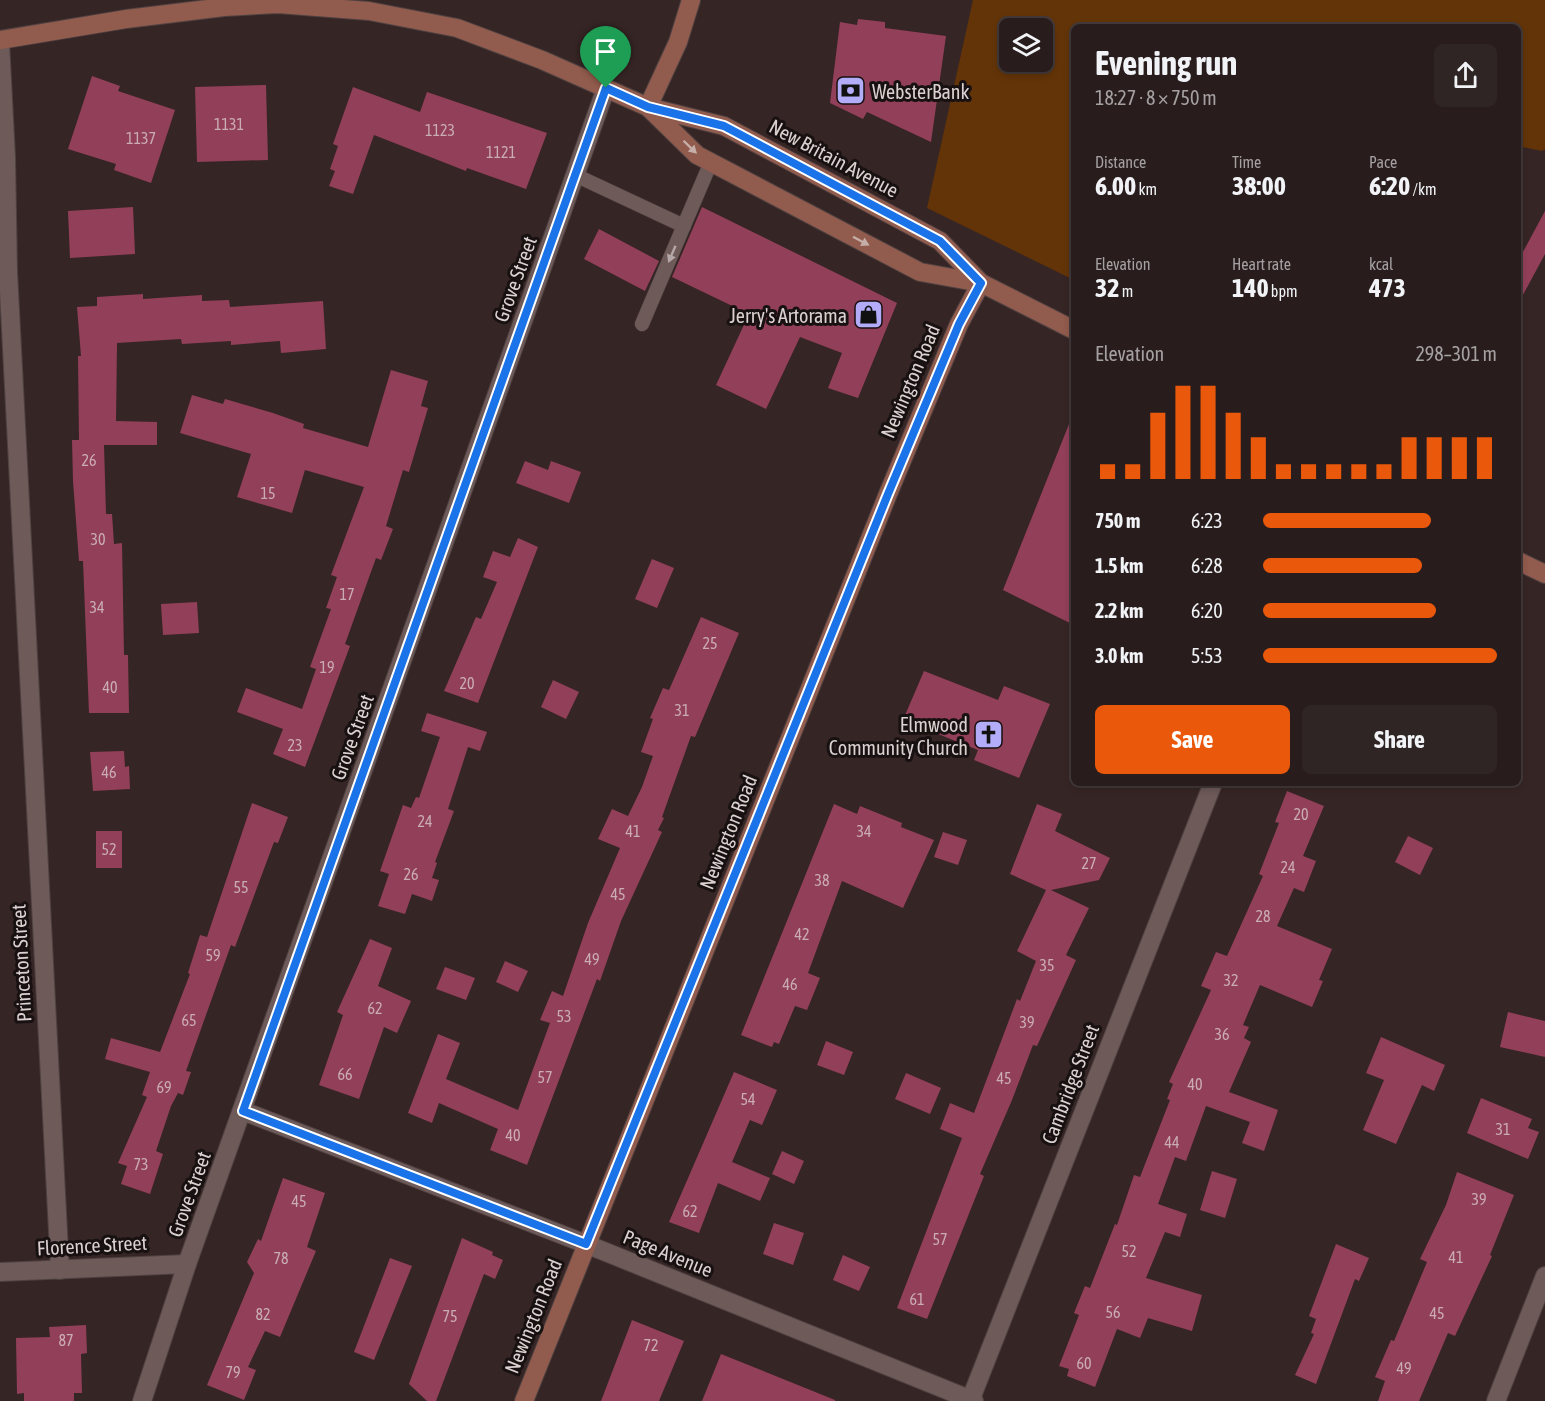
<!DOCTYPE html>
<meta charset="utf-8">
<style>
:root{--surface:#281c1c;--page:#302525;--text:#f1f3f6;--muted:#a5a1a3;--line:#443a3b;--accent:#ea580c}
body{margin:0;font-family:"Asap Condensed",sans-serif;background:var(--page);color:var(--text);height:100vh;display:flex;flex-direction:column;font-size:22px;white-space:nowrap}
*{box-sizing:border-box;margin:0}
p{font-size:20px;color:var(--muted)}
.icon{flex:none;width:33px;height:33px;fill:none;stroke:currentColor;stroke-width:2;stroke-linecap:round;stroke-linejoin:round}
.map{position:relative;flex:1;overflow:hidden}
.sheet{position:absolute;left:1071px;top:24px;width:450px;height:762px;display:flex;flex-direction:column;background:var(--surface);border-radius:9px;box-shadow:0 3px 9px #0003,0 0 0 2px var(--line)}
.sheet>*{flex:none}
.buttons{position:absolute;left:999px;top:18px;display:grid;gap:12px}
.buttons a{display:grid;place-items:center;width:54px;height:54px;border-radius:9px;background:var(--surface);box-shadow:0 3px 9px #0003,0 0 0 2px var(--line);font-size:30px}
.pin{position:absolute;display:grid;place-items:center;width:51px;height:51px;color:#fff;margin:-62px -26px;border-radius:50% 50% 50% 0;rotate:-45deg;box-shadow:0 0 6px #0007}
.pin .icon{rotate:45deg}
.round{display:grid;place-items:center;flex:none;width:63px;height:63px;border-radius:9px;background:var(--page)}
.overview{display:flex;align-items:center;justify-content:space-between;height:102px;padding:0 24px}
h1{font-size:33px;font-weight:700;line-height:45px}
.stats{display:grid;grid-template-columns:repeat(3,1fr);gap:9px;height:102px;padding:6px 24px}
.stats div{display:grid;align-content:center}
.stats b{font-size:26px;font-weight:700}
.stats small{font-size:16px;font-weight:400}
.stats p{font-size:16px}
.chart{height:168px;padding:12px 24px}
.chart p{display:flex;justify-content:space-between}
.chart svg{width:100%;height:108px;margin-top:6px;stroke:var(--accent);stroke-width:6}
.cta{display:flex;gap:12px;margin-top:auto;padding:12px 24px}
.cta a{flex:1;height:69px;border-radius:9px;background:var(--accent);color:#fff;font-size:24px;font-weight:700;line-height:69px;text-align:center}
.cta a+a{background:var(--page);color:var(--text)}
ul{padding:0 24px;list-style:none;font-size:20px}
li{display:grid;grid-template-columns:96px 72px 1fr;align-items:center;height:45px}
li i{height:15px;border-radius:8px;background:var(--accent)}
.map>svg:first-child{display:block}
</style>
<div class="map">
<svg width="1545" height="1401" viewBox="0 0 1545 1401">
<rect width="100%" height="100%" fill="#362525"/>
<path fill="#633408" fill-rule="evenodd" d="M 973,0 L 1545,0 L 1545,149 L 1542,151 L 1518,146 L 1518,27 L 1074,27 L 1074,280 L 927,208 ZM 1010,28 L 1042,28 L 1042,62 L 1010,62 Z"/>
<g fill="#923f5a">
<path d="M 858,19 L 885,22 L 885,28 L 946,36 L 931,142 L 867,112 L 863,119 L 830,103 L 840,22 L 857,25 Z"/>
<path d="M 92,76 L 120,86 L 118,91 L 175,110 L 151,183 L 114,170 L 116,164 L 68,149 Z"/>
<path d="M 266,85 L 268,160 L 197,162 L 195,87 Z"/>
<path d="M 353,87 L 420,112 L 427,92 L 547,133 L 526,189 L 467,168 L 466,171 L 374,135 L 353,194 L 329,186 L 335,171 L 330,169 L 338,146 L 333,144 Z"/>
<path d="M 133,207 L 135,254 L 70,258 L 68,211 Z"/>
<path d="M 702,207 L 897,303 L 858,398 L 828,388 L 842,353 L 800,337 L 766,409 L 716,385 L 749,314 L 672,277 Z"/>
<path d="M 1545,211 L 1545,254 L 1518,304 L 1518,261 Z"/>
<path d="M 599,229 L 659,261 L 645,291 L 584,259 Z"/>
<path d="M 143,294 L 143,299 L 202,295 L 202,301 L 229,300 L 230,307 L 323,301 L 326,349 L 281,353 L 280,341 L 231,345 L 231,341 L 182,344 L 181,339 L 117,343 L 116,421 L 157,422 L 157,445 L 104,445 L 106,514 L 112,514 L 114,544 L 122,543 L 124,655 L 128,655 L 129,713 L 89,713 L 83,561 L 79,561 L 73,481 L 72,440 L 79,440 L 78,356 L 81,356 L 77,307 L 97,306 L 97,297 Z"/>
<path d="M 391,370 L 428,381 L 421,406 L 428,408 L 409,472 L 403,470 L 386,526 L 393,529 L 381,560 L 376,558 L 345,644 L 350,646 L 305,767 L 273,754 L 283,729 L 237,712 L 246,688 L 302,709 L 316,669 L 310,667 L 331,609 L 326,608 L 337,577 L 331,575 L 364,487 L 305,470 L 292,513 L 237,497 L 251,454 L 180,433 L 192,395 L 223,404 L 225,399 L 273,413 L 304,424 L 303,428 L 368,447 Z"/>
<path d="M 1073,414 L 1074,415 L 1074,625 L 1003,590 Z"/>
<path d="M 525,461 L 548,470 L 551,461 L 581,472 L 569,503 L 516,483 Z"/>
<path d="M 518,538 L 538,547 L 478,703 L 444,691 L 476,617 L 481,619 L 497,582 L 483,577 L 493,551 L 510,557 Z"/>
<path d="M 652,559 L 674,568 L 657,608 L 635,599 Z"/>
<path d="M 197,602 L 199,633 L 163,635 L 161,604 Z"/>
<path d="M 701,617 L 739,633 L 695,737 L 691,736 L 662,817 L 664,818 L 658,830 L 662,832 L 621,921 L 600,981 L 597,979 L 527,1165 L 490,1150 L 498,1129 L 439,1103 L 432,1123 L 408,1113 L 438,1034 L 460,1043 L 446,1079 L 518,1110 L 550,1023 L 540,1020 L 552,991 L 563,996 L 588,923 L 620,848 L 598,839 L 612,809 L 628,816 L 642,787 L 653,756 L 641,752 L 653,719 L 650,718 L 663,688 L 669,690 Z"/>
<path d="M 924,671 L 998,700 L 1004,686 L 1050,704 L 1019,778 L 974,760 L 978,750 L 903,720 Z"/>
<path d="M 553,680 L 579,692 L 566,719 L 541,707 Z"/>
<path d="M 427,713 L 487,732 L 480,751 L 468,747 L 448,809 L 454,811 L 435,862 L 437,863 L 432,878 L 439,880 L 432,901 L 412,894 L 405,914 L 378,906 L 389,874 L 380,871 L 403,805 L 411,808 L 416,797 L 419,798 L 440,737 L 421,731 Z"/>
<path d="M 124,751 L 125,767 L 129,766 L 130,789 L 93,791 L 90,752 Z"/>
<path d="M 1287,791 L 1324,806 L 1303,856 L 1316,861 L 1304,892 L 1294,888 L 1277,926 L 1332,949 L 1319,980 L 1323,981 L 1312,1007 L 1260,985 L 1243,1025 L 1249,1027 L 1244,1038 L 1251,1042 L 1229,1092 L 1278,1110 L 1264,1151 L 1242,1143 L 1250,1122 L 1206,1106 L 1186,1161 L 1175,1157 L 1158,1204 L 1187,1214 L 1180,1237 L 1165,1232 L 1146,1278 L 1202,1295 L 1192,1331 L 1148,1318 L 1140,1338 L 1117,1329 L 1095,1387 L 1067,1376 L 1069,1369 L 1059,1366 L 1079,1315 L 1074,1313 L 1085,1286 L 1090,1288 L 1115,1224 L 1117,1225 L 1134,1175 L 1140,1177 L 1170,1100 L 1167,1099 L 1173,1084 L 1169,1082 L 1211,990 L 1201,986 L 1216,952 L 1227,956 L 1263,876 L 1259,874 L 1279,823 L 1275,822 Z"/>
<path d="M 252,803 L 288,817 L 278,843 L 274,842 L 235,947 L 231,945 L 186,1071 L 191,1072 L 183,1095 L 178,1093 L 171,1106 L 156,1151 L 163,1154 L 150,1194 L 121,1184 L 127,1166 L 118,1163 L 147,1097 L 142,1095 L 150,1072 L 105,1059 L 111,1038 L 160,1052 L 190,974 L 188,973 L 200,935 L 207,937 Z"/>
<path d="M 834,804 L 857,814 L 860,806 L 902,823 L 901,827 L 934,840 L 903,908 L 842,881 L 808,973 L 820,978 L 807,1010 L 795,1006 L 779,1044 L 774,1042 L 772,1047 L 741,1035 Z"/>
<path d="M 1037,804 L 1062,814 L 1055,831 L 1110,858 L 1099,880 L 1051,890 L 1089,908 L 1066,955 L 1076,960 L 1037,1046 L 1033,1045 L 1012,1100 L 980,1174 L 984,1176 L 927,1319 L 897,1308 L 962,1138 L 940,1129 L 950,1103 L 974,1113 L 1017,999 L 1020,1001 L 1036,961 L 1017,951 L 1046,890 L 1010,874 Z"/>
<rect x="96" y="831" width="26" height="37"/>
<path d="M 943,832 L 967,840 L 958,865 L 934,857 Z"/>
<path d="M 1408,836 L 1433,848 L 1420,875 L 1395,862 Z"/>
<path d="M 370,939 L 392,948 L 378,986 L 411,1001 L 397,1033 L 384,1027 L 359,1099 L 319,1085 L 343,1015 L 337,1012 Z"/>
<path d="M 505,961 L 528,971 L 518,992 L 496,982 Z"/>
<path d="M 445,967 L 475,978 L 466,1000 L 436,989 Z"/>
<path d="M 1508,1012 L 1545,1021 L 1545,1057 L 1500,1047 Z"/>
<path d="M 1381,1037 L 1445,1065 L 1434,1091 L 1422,1085 L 1396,1144 L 1363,1130 L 1384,1080 L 1366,1073 Z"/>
<path d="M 826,1041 L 853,1052 L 844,1075 L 817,1065 Z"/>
<path d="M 734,1072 L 777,1090 L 762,1125 L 750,1120 L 732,1162 L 770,1178 L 760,1201 L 718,1183 L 699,1233 L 669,1222 Z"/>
<path d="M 906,1073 L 941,1088 L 930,1114 L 895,1099 Z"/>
<path d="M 1481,1098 L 1532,1119 L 1528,1128 L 1539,1132 L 1528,1159 L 1467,1133 Z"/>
<path d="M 782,1151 L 804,1161 L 794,1184 L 772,1174 Z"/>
<path d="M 1212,1171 L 1237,1179 L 1225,1218 L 1200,1210 Z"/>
<path d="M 1457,1172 L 1514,1195 L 1490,1255 L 1492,1256 L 1455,1336 L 1448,1333 L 1419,1401 L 1378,1401 L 1385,1381 L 1375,1377 L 1391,1340 L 1394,1341 L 1427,1262 L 1420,1259 L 1446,1205 Z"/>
<path d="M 283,1178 L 325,1193 L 307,1247 L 316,1251 L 280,1337 L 265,1331 L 248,1367 L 256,1370 L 244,1400 L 207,1385 L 254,1273 L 247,1262 L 258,1239 L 261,1241 Z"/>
<path d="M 774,1223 L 804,1233 L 793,1265 L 763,1254 Z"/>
<path d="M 462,1238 L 493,1252 L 492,1255 L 503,1260 L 495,1279 L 484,1274 L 436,1401 L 427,1401 L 409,1384 Z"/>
<path d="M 1336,1244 L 1369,1258 L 1359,1281 L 1355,1279 L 1316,1384 L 1295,1375 L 1314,1334 L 1311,1333 L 1316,1319 L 1309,1316 Z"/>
<path d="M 843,1255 L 870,1267 L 859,1291 L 833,1280 Z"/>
<path d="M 390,1258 L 412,1266 L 374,1360 L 354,1352 Z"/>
<path d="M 632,1320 L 684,1341 L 659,1401 L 601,1401 Z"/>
<path d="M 86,1325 L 87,1353 L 81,1354 L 82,1393 L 74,1393 L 74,1401 L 24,1401 L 24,1393 L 17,1394 L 16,1338 L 50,1337 L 49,1327 Z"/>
<path d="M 721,1354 L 835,1400 L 835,1401 L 702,1401 Z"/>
</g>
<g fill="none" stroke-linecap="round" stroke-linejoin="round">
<defs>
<g id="lane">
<path d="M 575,175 L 684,226"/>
<path d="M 642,324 L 711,162"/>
</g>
<g id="street">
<path d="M 0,42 L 6,157 L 8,272 L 60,1270"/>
<path d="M 243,1111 L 586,1244 L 974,1401"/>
<path d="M 0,1272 L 187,1264"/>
<path d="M 142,1401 L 187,1264 L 606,88"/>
<path d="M 970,1401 L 1213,783"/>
<path d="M 1496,1401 L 1545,1276"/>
</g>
<g id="secondary">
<path d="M 0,40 L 126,19 L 224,7 L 278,4 L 369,11 L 457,28 L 542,60 L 648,107 L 724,126 L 940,241 L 981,283"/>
<path d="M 648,107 L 678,42 L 691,0"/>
<path d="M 649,108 L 697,155 L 920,272 L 981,283 L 1074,330"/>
<path d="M 1518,561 L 1545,574"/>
<path d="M 524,1401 L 888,494 L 959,324 L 981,283"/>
</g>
</defs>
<use href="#lane" stroke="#4f4141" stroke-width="15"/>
<use href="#street" stroke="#4f4141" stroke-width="20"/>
<use href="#secondary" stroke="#4f4141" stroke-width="20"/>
<use href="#lane" stroke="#6d5a59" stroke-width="14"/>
<use href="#street" stroke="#6d5a59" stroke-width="18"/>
<use href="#secondary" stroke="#915b4d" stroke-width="18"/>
</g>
<defs><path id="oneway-solid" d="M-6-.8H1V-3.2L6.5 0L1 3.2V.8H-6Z" transform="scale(1.5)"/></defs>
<g fill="#c6aea9">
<use href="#oneway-solid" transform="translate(690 147) rotate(44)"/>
<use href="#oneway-solid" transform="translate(861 241) rotate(28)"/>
</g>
<use fill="#b5a7a7" href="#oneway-solid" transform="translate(672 254) rotate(113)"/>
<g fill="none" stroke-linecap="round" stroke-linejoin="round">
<defs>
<path id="route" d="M 606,88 L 648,107 L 724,126 L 940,241 L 981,283 L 959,324 L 888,494 L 586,1244 L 243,1111 Z"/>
</defs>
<use href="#route" stroke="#fff" stroke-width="12"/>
<use href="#route" stroke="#1a73e8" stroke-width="8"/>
</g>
<defs>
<symbol id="bank-square" viewBox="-11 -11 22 22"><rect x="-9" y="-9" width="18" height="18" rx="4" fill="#b3adf9" stroke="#181111"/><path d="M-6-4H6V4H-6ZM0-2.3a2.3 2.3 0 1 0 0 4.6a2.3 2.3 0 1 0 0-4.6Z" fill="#111"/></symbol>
<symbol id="shop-square" viewBox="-11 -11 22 22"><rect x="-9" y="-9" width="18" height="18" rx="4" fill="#b3adf9" stroke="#181111"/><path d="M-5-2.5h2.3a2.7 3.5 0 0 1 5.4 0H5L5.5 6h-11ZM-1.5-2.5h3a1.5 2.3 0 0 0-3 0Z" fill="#111"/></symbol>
<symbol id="church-square" viewBox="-11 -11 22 22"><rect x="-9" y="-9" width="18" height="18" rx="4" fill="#b3adf9" stroke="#181111"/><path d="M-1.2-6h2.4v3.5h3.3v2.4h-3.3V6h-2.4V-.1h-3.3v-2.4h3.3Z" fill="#111"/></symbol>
</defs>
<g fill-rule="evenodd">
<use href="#bank-square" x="834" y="74" width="33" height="33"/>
<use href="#shop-square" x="852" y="298" width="33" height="33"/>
<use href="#church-square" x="972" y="718" width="33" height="33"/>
</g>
<g text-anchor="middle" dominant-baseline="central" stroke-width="6" stroke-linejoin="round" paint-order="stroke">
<g font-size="16" fill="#caacb3">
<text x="229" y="124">1131</text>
<text x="440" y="130">1123</text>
<text x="141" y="138">1137</text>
<text x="501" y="152">1121</text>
<text x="89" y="460">26</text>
<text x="268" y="493">15</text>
<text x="98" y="539">30</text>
<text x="347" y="594">17</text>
<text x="97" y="607">34</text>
<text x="710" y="643">25</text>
<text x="327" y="667">19</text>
<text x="467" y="683">20</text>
<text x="110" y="687">40</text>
<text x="682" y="710">31</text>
<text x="295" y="745">23</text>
<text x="109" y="772">46</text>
<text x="1301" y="814">20</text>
<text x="425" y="821">24</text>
<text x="633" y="831">41</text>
<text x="864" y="831">34</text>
<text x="109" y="849">52</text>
<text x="1089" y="863">27</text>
<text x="1288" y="867">24</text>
<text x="411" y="874">26</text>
<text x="822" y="880">38</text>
<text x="241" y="887">55</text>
<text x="618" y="894">45</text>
<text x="1263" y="916">28</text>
<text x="802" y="934">42</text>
<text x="213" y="955">59</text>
<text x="592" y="959">49</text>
<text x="1047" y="965">35</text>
<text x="1231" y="980">32</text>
<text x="790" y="984">46</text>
<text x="375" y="1008">62</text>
<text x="564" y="1016">53</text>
<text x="189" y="1020">65</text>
<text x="1027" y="1022">39</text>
<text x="1222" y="1034">36</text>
<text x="345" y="1074">66</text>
<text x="545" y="1077">57</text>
<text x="1004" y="1078">45</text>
<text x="1195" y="1084">40</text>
<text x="164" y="1087">69</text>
<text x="748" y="1099">54</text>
<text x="1503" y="1129">31</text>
<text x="513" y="1135">40</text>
<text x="1172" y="1142">44</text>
<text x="141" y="1164">73</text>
<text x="1479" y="1199">39</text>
<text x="299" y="1201">45</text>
<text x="690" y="1211">62</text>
<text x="940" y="1239">57</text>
<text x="1129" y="1251">52</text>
<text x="1456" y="1257">41</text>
<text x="281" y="1258">78</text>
<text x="917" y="1299">61</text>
<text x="1113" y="1312">56</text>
<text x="1437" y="1313">45</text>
<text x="263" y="1314">82</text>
<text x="450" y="1316">75</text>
<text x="66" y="1340">87</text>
<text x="651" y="1345">72</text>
<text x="1084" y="1363">60</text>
<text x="1404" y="1368">49</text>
<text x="233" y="1372">79</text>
</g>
<g font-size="20" fill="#dcd1d1" stroke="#181111" text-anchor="end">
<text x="872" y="91" text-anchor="start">WebsterBank</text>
<text x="847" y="315">Jerry's Artorama</text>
<text x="968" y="724">Elmwood<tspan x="968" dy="23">Community Church</tspan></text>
</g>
<g font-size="20" fill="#dcd1d1" stroke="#181111">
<text transform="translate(834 158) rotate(28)">New Britain Avenue</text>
<text transform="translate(515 279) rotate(-70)">Grove Street</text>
<text transform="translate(910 381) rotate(-67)">Newington Road</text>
<text transform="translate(352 737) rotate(-70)">Grove Street</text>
<text transform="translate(728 832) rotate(-68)">Newington Road</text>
<text transform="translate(21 963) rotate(-93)">Princeton Street</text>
<text transform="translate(1070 1084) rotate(-69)">Cambridge Street</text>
<text transform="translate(189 1194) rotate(-70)">Grove Street</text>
<text transform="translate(92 1245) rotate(-3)">Florence Street</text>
<text transform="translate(668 1253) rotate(22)">Page Avenue</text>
<text transform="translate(533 1316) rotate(-68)">Newington Road</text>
</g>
</g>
</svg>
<div class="buttons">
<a><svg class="icon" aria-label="layers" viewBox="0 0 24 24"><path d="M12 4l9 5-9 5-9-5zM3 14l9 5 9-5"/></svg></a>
</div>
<div class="pin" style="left:606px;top:88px;background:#1e9e55"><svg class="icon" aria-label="arrive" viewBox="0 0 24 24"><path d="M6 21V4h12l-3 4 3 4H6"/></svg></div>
<section class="sheet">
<div class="overview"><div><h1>Evening run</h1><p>18:27 · 8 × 750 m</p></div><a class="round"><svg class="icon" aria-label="share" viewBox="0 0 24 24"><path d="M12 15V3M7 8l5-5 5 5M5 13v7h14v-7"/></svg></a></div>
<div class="stats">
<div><p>Distance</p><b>6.00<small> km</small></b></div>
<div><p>Time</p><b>38:00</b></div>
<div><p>Pace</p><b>6:20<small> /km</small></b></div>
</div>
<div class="stats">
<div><p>Elevation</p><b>32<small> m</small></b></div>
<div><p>Heart rate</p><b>140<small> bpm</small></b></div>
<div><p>kcal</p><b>473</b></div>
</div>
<div class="chart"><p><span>Elevation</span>298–301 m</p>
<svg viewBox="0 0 160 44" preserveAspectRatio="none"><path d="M5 44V38M15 44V38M25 44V17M35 44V6M45 44V6M55 44V17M65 44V27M75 44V38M85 44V38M95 44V38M105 44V38M115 44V38M125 44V27M135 44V27M145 44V27M155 44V27"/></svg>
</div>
<ul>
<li><b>750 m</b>6:23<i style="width:72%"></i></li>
<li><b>1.5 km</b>6:28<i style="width:68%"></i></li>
<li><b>2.2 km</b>6:20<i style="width:74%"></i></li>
<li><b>3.0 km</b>5:53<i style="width:100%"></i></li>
</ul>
<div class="cta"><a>Save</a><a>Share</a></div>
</section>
</div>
